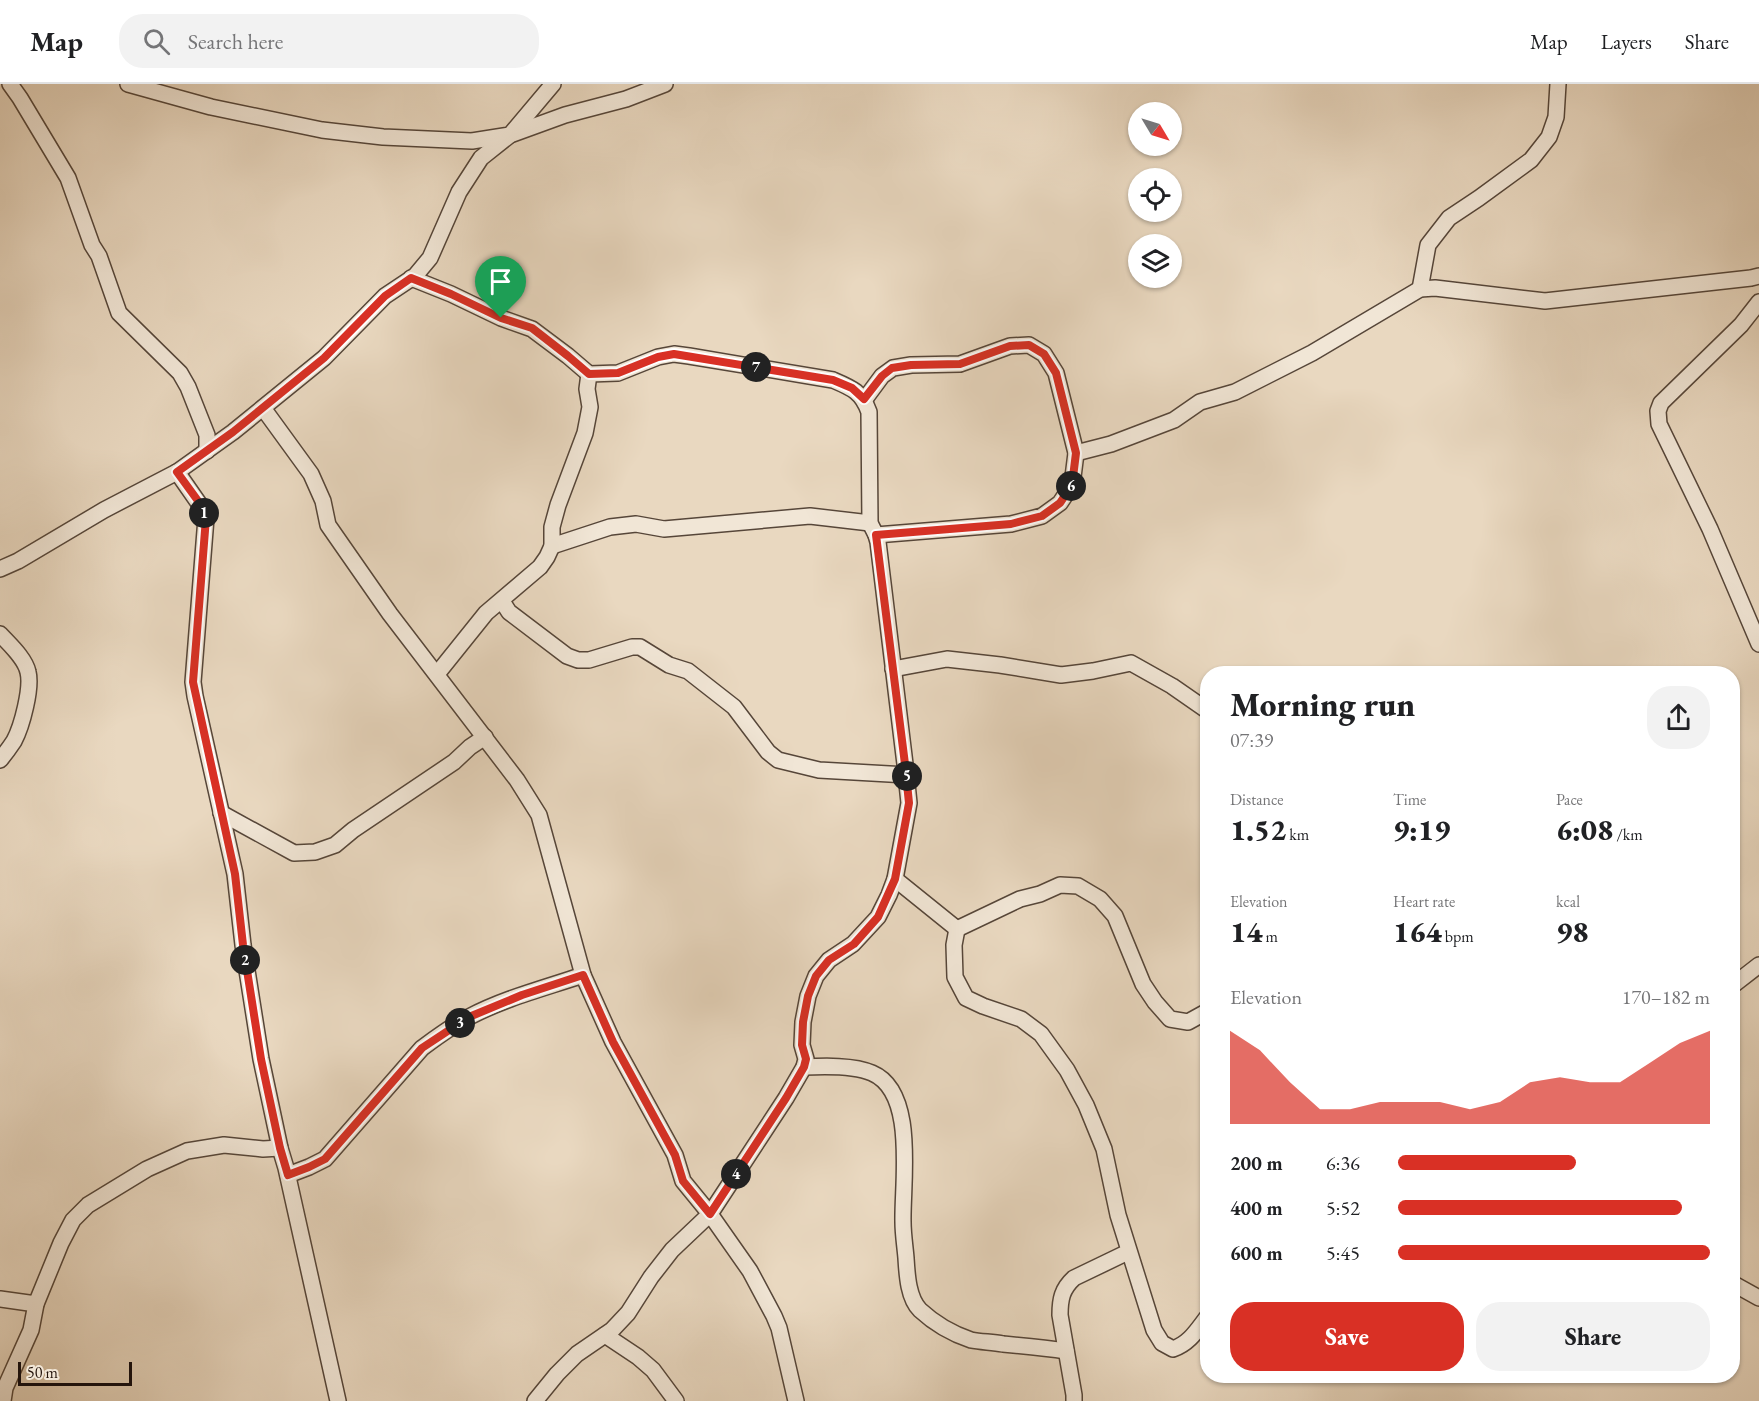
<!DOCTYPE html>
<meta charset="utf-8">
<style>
:root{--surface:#fff;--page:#f2f2f2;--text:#202124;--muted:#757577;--line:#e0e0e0;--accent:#d93025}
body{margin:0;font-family:"EB Garamond",serif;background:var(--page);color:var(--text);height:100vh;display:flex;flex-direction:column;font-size:22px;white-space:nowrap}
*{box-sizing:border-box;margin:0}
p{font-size:20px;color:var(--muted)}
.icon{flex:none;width:33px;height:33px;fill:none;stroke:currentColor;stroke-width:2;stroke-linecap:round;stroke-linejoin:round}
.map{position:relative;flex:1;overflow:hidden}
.details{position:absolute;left:1200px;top:582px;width:540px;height:717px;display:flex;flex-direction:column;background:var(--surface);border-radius:24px;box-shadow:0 2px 4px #0004}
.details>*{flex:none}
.needle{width:39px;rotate:128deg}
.tools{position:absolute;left:1128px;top:18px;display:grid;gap:12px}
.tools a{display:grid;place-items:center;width:54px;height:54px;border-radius:50%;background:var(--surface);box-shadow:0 2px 4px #0004;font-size:30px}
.scale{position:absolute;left:18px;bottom:15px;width:114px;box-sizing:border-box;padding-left:6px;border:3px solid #25150c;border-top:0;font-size:16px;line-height:21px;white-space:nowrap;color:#25150c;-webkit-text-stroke:4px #f1e6d6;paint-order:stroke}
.pin{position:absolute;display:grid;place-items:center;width:51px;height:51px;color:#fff;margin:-62px -26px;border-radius:50% 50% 50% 0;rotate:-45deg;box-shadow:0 0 6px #0007}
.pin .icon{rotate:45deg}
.km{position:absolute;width:30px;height:30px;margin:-15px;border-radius:50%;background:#222;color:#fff;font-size:16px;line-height:30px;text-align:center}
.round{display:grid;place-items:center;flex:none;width:63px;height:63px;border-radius:24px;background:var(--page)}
.overview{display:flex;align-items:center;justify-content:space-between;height:102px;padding:0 30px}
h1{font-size:33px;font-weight:800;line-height:45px}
.metrics{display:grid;grid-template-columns:repeat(3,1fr);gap:9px;height:102px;padding:6px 30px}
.metrics div{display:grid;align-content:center}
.metrics b{font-size:30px;font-weight:800}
.metrics small{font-size:16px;font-weight:400}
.metrics p{font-size:16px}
.chart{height:168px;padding:12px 30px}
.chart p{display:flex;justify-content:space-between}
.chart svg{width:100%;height:108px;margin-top:6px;fill:var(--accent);opacity:.7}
.cta{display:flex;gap:12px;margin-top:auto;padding:12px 30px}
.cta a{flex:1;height:69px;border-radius:24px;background:var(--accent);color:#fff;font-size:24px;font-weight:800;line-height:69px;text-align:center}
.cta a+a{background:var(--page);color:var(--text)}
ul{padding:0 30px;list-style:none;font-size:20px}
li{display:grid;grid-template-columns:96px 72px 1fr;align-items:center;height:45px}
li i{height:15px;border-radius:8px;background:var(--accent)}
header{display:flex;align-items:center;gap:36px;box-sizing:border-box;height:84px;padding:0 30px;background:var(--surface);border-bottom:2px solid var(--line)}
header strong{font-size:28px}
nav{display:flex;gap:33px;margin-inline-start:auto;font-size:21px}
.search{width:420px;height:54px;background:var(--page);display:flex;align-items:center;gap:15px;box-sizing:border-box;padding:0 21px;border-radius:24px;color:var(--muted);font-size:22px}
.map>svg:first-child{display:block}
</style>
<header>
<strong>Map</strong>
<div class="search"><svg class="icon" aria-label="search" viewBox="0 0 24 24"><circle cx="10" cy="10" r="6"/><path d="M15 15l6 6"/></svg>Search here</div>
<nav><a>Map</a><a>Layers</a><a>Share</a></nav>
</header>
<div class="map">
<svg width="1759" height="1317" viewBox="0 0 1759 1317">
<rect width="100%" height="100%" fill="#e9d8c0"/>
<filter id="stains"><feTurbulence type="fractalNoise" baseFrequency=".00333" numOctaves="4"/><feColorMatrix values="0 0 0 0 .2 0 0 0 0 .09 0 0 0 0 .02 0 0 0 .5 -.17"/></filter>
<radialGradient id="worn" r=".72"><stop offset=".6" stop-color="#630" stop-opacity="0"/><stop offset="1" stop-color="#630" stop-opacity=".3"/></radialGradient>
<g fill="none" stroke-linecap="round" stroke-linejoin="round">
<defs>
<g id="street">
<path d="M 10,0 L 20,14 L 68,94 L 92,161 L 99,172 L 119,229 L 180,289 L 188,303 L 207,351 L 207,367"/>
<path d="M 128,0 L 211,23 L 322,46 L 383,53 L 472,57 L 510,51 L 553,0"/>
<path d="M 411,194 L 451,210 L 501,234 L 532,245 L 568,272 L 589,290 L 618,289 L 658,273 L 674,270 L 689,272 L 833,296 C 852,304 862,308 869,328 L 870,439 L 876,451 L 878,458 L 905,680 L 909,719 L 895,795 L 889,811 L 878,833 L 853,860 L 829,876 L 816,892 L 808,912 L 803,938 L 802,961 L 806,975 L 804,983 L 786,1014 L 710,1130 L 672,1166 L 651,1193 L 628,1229 L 612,1246 L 577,1270 L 557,1290 L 535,1317"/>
<path d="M 1420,205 L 1428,161 L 1449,134 L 1479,114 L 1531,76 L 1549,53 L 1556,33 L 1558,0"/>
<path d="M 1759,218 L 1741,241 L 1661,319 L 1658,327 L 1659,340 L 1710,445 L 1759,560"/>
<path d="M 865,315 L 882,292 L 893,284 L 911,281 L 960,280 L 1010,262 L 1029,261 L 1044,270 L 1056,289 L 1076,369 L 1072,401 L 1060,419 L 1042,432 L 1011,440 L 876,451"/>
<path d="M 263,324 L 311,390 L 323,417 L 328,441 L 390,530 L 517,696 L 539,731 L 583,891 L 613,958 L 675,1071 L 683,1097 L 710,1130 L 750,1187 L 774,1232 L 779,1244 L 796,1317"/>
<path d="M 1076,369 L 1111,360 L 1174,336 L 1200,318 L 1235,308 L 1312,269 L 1420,205 L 1435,204 L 1545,217 L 1751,194 L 1759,192"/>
<path d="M 177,388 L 200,421 L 206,434 L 193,598 L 195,612 L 235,790 L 243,861 L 261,975 L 280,1064 L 286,1084 L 338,1317"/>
<path d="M 552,462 L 610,443 L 636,440 L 664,445 L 810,432 L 870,439"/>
<path d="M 0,485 L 18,477 L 104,426 L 177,388 L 233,348 L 324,274 L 385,212 L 415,192 L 430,174 L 459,108 L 481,74 L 510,51 L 565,31 L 626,15 L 665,0"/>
<path d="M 502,517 L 509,528 L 567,572 L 578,576 L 589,576 L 632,563 L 640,563 L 669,581 L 688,587 L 734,623 L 768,668 L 778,676 L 819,686 L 907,691"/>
<path d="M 0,550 C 9,560 25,574 28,588 C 32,604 22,642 14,657 C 10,663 5,670 0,676"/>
<path d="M 893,585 L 947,575 L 1000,581 L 1061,591 L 1093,587 L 1131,579 L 1172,602 L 1208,627"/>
<path d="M 437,590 L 486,529 L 540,483 L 547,473 L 552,462 L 552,443 L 558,421 L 585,349 L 590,323 L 587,305 L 589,290"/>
<path d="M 221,729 L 294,769 L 315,768 L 335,761 L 353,746 L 454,678 L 470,663 L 485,653"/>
<path d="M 895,795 L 957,845"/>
<path d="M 957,845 L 954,861 L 955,893 L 966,914 L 983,922 L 1021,935 L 1041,950 L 1067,986 L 1086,1021 L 1104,1065 L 1118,1131 L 1154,1246 L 1162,1259 L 1173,1265 C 1190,1259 1197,1246 1208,1232"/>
<path d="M 957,845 L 1020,815 L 1040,810 L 1060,801 L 1078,802 L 1100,815 L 1115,832 L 1143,900 L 1155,918 L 1170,935 L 1188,938 L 1208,927"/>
<path d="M 1732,902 L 1759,881"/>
<path d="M 804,983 C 824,982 854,981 872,989 C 917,1008 902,1098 903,1138 C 903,1150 905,1162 906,1174 C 907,1190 908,1214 920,1226 C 934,1239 953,1250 971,1256 C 981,1258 992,1258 1003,1260 C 1024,1262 1045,1264 1066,1267"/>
<path d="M 288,1091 L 309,1083 L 325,1075 L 422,964 C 437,953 453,941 469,933 C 505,914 545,904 583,891"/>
<path d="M 1732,1199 L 1759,1214"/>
<path d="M 0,1215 L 36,1220"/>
<path d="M 605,1251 L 638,1273 L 653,1286 L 676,1317"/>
<path d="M 3,1317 L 5,1304 L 31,1246 L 36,1220 L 61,1159 L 73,1136 L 88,1121 L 147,1085 L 187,1067 L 224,1061 L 263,1065 L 280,1064"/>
<path d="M 1074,1317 L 1074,1311 L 1060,1231 C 1060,1215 1062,1205 1074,1194 L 1128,1168"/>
</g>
</defs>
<use href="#street" stroke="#564639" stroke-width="18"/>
<use href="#street" stroke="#f1e6d6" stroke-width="15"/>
</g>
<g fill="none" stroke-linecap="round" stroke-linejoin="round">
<defs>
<path id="route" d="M 411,194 L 451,210 L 501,234 L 532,244 L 568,272 L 589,290 L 618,289 L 658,273 L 674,270 L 833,296 L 852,304 L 864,315 L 882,292 L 892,284 L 911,281 L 960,280 L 1010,262 L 1029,261 L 1044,270 L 1056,289 L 1076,369 L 1072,401 L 1060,419 L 1042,432 L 1011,440 L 876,451 L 905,680 L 909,719 L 895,795 L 878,833 L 854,860 L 829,876 L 816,892 L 808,912 L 803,938 L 802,961 L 806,975 L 804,983 L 786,1014 L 710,1130 L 683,1097 L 675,1071 L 613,958 L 583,891 L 522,911 L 469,933 L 422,964 L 325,1075 L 309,1083 L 288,1091 L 280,1064 L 261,975 L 243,861 L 235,790 L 193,598 L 206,434 L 201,421 L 177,388 L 233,348 L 324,274 L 385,212 Z"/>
</defs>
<use href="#route" stroke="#fff" stroke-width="12"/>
<use href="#route" stroke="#d93025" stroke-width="8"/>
</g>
<rect width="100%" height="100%" filter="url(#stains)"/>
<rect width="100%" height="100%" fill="url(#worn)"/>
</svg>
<div class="tools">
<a><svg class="needle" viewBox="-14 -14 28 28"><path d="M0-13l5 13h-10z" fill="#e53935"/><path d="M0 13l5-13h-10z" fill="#757577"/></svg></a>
<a><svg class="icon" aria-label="locate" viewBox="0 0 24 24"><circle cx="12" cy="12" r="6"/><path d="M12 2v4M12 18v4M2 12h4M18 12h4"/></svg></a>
<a><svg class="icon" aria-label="layers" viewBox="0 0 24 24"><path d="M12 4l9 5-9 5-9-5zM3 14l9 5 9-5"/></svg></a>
</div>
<div class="scale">50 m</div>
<div class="pin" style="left:501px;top:234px;background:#1e9e55"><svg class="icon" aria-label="arrive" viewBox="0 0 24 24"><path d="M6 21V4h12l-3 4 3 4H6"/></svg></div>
<b class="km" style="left:204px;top:429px">1</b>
<b class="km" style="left:245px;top:876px">2</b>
<b class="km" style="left:460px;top:939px">3</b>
<b class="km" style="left:736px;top:1090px">4</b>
<b class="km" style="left:907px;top:692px">5</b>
<b class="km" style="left:1071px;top:402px">6</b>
<b class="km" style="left:756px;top:283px">7</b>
<section class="details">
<div class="overview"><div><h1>Morning run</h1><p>07:39</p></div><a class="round"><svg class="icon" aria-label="share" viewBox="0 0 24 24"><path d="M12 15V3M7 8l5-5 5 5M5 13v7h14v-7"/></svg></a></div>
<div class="metrics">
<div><p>Distance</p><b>1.52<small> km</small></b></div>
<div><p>Time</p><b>9:19</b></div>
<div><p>Pace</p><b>6:08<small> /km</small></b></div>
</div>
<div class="metrics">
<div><p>Elevation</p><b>14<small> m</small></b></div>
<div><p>Heart rate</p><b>164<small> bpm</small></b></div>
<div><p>kcal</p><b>98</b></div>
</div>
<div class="chart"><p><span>Elevation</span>170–182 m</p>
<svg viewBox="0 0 160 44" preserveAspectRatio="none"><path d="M0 44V6L10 14L20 27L30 38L40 38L50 35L60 35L70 35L80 38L90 35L100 27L110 25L120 27L130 27L140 19L150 11L160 6V44z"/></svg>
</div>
<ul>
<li><b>200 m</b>6:36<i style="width:57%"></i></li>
<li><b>400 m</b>5:52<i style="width:91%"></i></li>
<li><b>600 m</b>5:45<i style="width:100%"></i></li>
</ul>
<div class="cta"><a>Save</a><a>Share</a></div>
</section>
</div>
